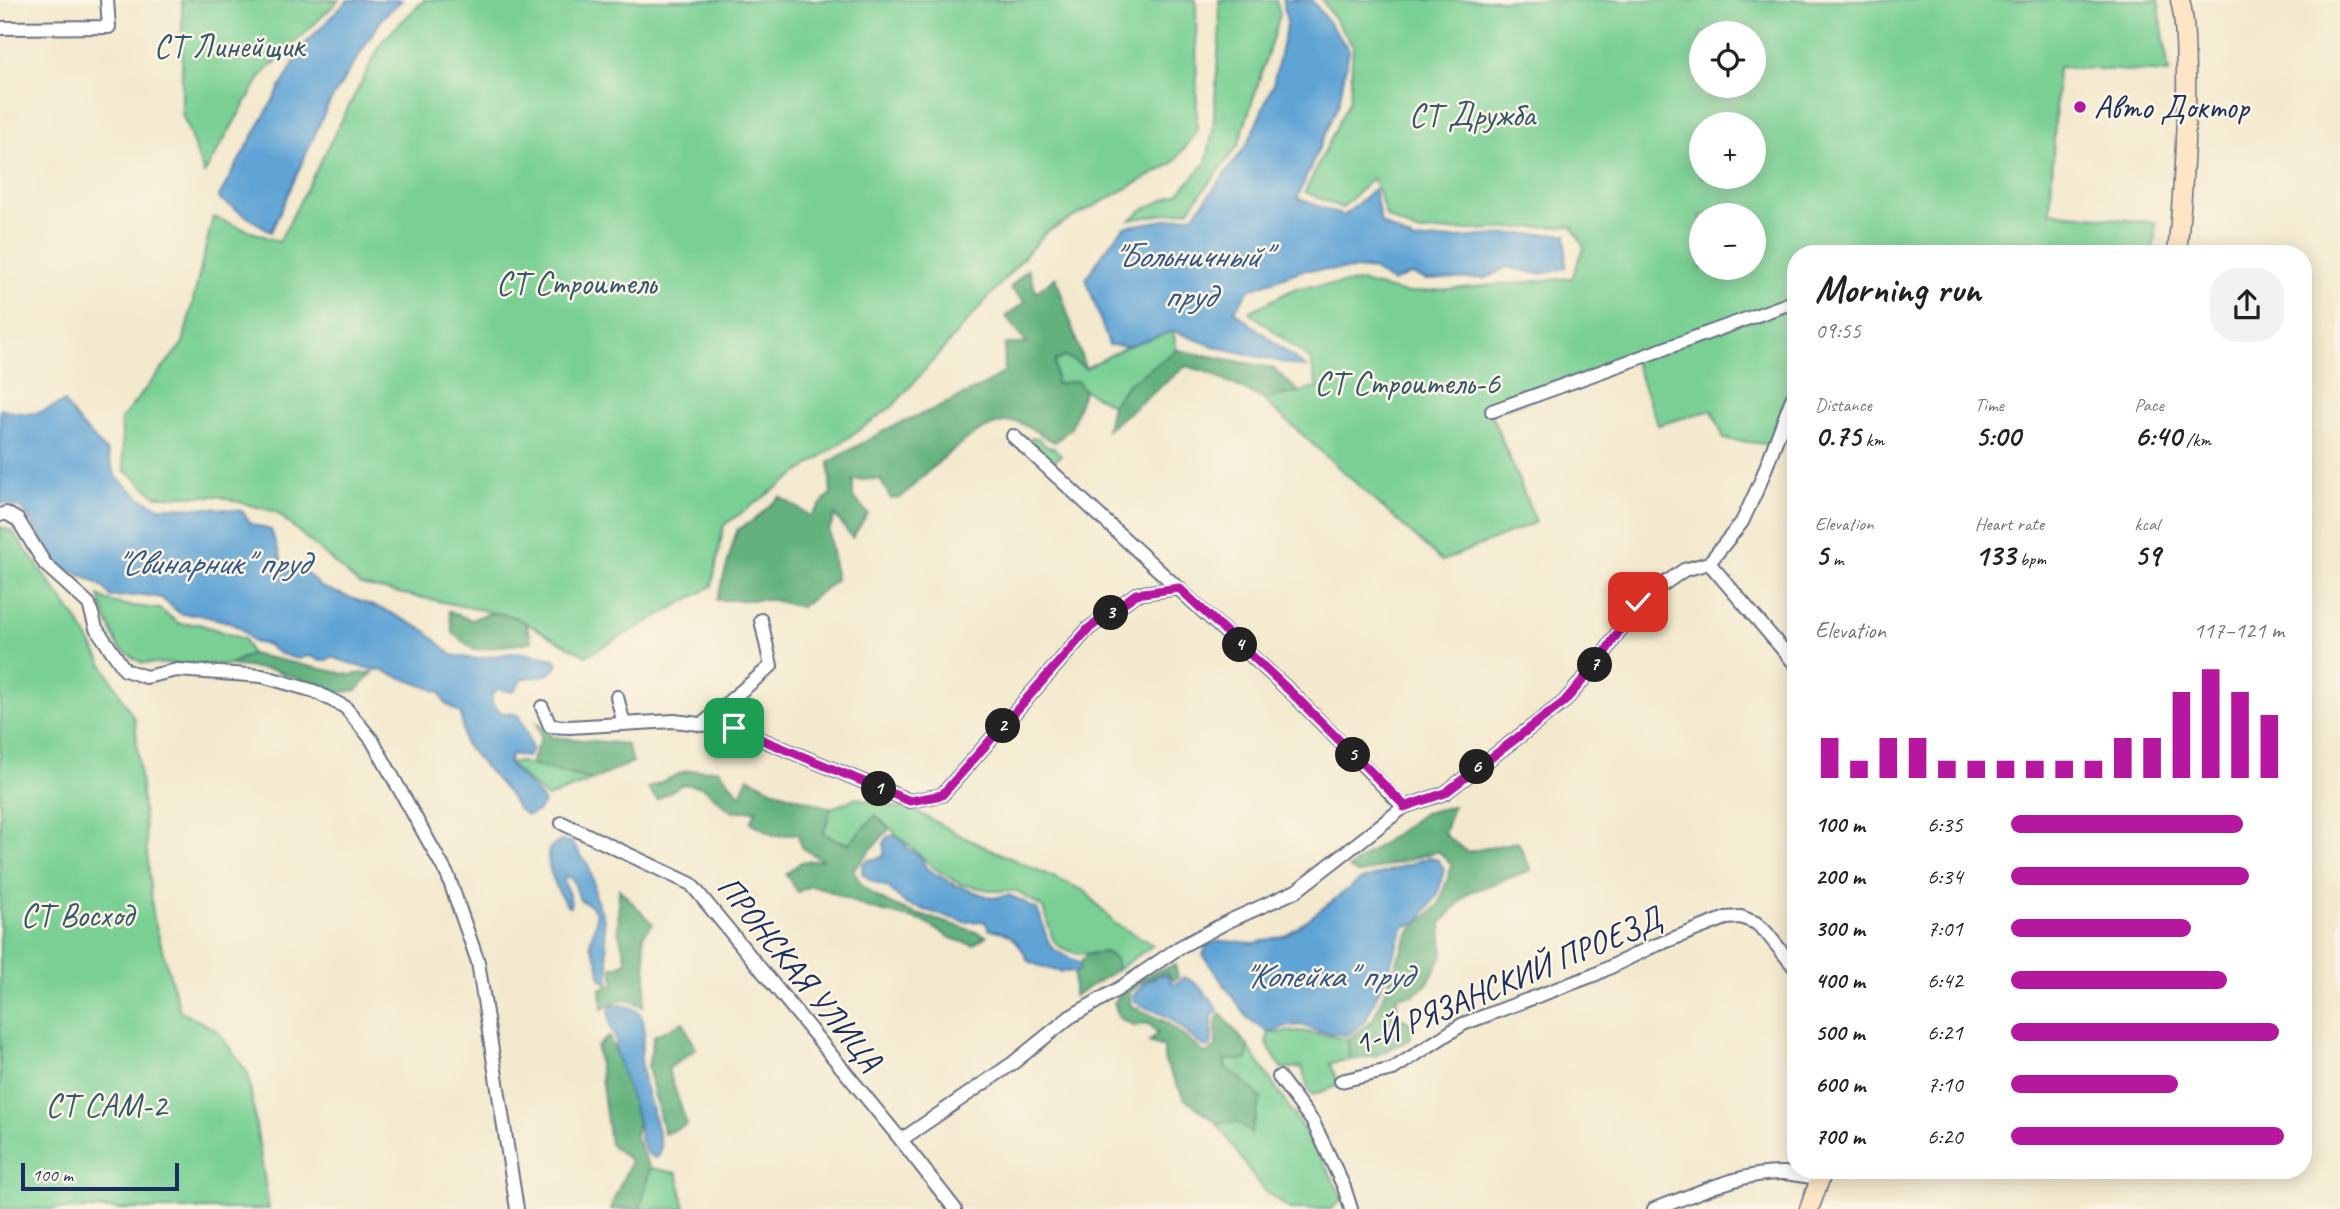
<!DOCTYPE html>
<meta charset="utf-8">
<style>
:root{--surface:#fff;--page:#f2f2f2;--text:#222;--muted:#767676;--accent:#b5179e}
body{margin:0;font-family:Caveat,sans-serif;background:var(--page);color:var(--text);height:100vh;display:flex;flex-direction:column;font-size:26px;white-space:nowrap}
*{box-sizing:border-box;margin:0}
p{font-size:23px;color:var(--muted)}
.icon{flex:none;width:38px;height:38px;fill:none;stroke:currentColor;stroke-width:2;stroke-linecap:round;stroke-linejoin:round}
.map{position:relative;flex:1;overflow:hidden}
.panel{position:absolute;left:1787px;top:245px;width:525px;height:934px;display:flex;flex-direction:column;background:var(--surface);border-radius:28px;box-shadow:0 4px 18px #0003}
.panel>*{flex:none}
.tools{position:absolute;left:1689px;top:21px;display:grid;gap:14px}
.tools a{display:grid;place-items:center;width:77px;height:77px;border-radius:50%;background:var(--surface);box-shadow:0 4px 18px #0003;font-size:35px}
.scale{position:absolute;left:21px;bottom:18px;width:158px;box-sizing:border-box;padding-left:7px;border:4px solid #1b2f5e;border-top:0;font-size:19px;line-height:24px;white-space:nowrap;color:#1b2f5e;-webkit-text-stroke:5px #fcf5e5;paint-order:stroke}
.pin{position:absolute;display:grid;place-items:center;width:60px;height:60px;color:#fff;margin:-30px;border-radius:14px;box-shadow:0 4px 10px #0006}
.km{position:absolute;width:35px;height:35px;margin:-18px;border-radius:50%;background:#222;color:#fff;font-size:19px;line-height:35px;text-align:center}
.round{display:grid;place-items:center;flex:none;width:74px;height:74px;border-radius:28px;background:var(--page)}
.head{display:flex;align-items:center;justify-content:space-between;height:119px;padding:0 28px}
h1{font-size:38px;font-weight:600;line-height:52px}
.metrics{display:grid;grid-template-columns:repeat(3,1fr);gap:10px;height:119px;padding:7px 28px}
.metrics div{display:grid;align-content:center}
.metrics b{font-size:30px;font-weight:600}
.metrics small{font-size:19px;font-weight:400}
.metrics p{font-size:19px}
.chart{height:196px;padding:14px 28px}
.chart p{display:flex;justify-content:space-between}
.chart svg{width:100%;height:126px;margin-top:7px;stroke:var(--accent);stroke-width:6}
ul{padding:0 28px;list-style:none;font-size:23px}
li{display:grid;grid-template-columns:112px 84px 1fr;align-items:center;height:52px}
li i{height:18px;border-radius:9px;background:var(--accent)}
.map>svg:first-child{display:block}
</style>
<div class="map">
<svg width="2340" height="1209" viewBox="0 0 2340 1209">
<rect width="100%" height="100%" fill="#fcf5e5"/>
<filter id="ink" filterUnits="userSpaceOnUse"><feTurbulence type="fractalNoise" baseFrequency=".0143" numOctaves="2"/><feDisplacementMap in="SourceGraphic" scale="14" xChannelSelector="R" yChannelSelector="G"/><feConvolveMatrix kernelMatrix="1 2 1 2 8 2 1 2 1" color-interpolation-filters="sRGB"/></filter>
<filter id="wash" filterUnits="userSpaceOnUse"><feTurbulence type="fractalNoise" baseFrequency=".00686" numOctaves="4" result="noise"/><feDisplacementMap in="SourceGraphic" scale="28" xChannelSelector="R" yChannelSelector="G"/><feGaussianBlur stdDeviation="1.57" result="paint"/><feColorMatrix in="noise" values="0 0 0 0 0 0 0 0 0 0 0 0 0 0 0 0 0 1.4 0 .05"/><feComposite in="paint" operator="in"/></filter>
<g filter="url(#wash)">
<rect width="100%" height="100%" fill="#f3e9ce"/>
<g fill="#7ad094" stroke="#4a8079" stroke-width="2" fill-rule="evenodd">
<path d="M 182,0 L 339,0 L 261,76 L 204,174 L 182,113 Z"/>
<path d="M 424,0 L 1196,0 L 1197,133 L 1172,164 L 1046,232 L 893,406 L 724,525 L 712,586 L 586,656 L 515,617 L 360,585 L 276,512 L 217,496 L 156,496 L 124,469 L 121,419 L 183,343 L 213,217 L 279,242 L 383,40 Z"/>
<path d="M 1219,0 L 1276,0 L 1280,15 L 1238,146 L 1188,210 L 1130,220 L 1142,210 L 1179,193 L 1206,163 L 1213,130 L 1220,26 Z"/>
<path d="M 1322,0 L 2158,0 L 2169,73 L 2058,67 L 2050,212 L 2156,223 L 2153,254 L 1796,254 L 1795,417 L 1780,446 L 1724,439 L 1712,410 L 1658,425 L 1634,361 L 1491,414 L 1536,522 L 1442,561 L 1263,399 L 1318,388 L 1310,359 L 1249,312 L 1296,288 L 1361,282 L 1406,293 L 1572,278 L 1584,247 L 1572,226 L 1416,232 L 1387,217 L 1373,178 L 1342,208 L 1305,192 L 1350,99 L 1353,46 ZM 1701,33 L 1754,33 L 1754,86 L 1701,86 ZM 1701,124 L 1754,124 L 1754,177 L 1701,177 ZM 1701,215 L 1754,215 L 1754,268 L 1701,268 Z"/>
<path d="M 1173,331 L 1177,350 L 1127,385 L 1112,405 L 1084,390 L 1077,381 L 1055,384 L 1055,361 L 1066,356 L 1086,368 L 1128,346 Z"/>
<path d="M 1031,438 L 1038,438 L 1047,447 L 1054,448 L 1061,455 L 1050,465 L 1035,451 L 1029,441 Z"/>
<path d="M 0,527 L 12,531 L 76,618 L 135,720 L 153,916 L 180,1011 L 218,1031 L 248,1074 L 269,1209 L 0,1209 Z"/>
<path d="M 99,596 L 108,601 L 125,605 L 159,609 L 180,624 L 199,624 L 244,639 L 251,654 L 228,665 L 142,663 L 119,648 L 106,618 Z"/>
<path d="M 520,762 L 593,780 L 547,798 L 508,763 Z"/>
<path d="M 857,798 L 917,812 L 965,838 L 1085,891 L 1114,923 L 1153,945 L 1117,970 L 1115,959 L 1106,952 L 1078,954 L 1058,946 L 1053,939 L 1043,908 L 1017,891 L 995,891 L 960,884 L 934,868 L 876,816 L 849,844 L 823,834 L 831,808 Z"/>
<path d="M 1300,1031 L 1348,1039 L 1349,1060 L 1330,1063 L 1339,1085 L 1313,1095 L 1308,1089 L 1302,1067 L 1282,1069 L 1266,1043 L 1269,1033 Z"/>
<path d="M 1248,1046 L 1316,1148 L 1343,1199 L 1331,1209 L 1290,1209 L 1263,1190 L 1216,1122 L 1237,1122 L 1251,1132 L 1245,1082 L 1226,1069 L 1224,1059 L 1247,1060 Z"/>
<path d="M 650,1168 L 677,1173 L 685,1209 L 640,1209 Z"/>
</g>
<g fill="#63b27e" stroke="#3f706e" stroke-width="2">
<path d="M 1028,269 L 1036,292 L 1056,277 L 1085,368 L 1066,356 L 1055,361 L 1056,384 L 1077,381 L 1084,390 L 1071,428 L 1055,442 C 1043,437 1027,424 1016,422 C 981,415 925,475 900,498 L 891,499 L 880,479 L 853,480 L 853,497 L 868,513 L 852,538 L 835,515 L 829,531 L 836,580 L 801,607 L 773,600 L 717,600 L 737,530 L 754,520 L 780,497 L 811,516 L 831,493 L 829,462 L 891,427 L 939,407 L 986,384 L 1004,372 L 1005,344 L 1027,344 L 1006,316 L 1025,302 L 1010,288 Z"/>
<path d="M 1177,350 L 1273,368 L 1299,392 L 1263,399 L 1210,373 L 1186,366 L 1107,430 L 1112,405 L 1127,385 Z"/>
<path d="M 449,611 L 471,620 C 493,610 504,611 526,623 L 532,642 L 474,650 L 453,633 Z"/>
<path d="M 251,654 L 350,675 L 373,672 L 357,690 L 336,693 L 274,670 L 228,665 Z"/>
<path d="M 536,722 L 552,737 L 626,744 L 633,762 L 593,780 L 530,764 L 541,738 Z"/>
<path d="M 718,769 L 740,795 L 748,777 L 775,791 L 831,808 L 823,834 L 848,844 L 876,815 L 889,829 L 853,870 C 856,875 860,884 865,888 C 897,916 948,919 986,936 L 973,945 L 953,939 L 922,921 L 868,908 L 822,888 L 810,886 L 798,892 L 786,875 L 801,862 L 822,860 L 801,847 L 798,834 L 775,836 L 751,822 L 756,810 L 732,812 L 703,787 L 683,784 L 657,800 L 648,788 L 686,771 Z"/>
<path d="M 1453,806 L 1444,834 L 1467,852 L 1518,842 L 1531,870 L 1468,893 L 1441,923 L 1443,954 L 1428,983 L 1414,995 L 1397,996 L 1397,1016 L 1411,1023 L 1411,1039 L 1375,1056 L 1349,1060 L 1348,1039 L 1373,1020 L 1409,932 L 1439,905 L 1452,865 L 1438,851 L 1359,874 L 1349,868 L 1424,813 Z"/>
<path d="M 619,889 L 653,924 L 643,935 C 646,960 648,982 643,1007 C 625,996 620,1000 602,1009 L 601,989 L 614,983 L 612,968 L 627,962 L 618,930 Z"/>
<path d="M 1105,952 L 1115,959 L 1117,970 L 1074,996 L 1074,973 L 1080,969 L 1080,964 L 1086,955 Z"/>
<path d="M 1175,965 L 1178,977 L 1174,980 L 1166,972 L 1144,980 L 1130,992 L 1130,1005 L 1166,1022 L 1206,1054 L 1216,1047 L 1216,1021 L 1220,1013 L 1248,1046 L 1247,1060 L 1224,1060 L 1226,1069 L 1245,1082 L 1261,1098 L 1251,1133 L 1237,1122 L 1216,1122 L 1184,1098 L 1164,1060 L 1164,1047 L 1149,1042 L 1158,1033 L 1148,1023 L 1135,1026 L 1119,1018 L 1114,1002 L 1124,991 L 1145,975 Z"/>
<path d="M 683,1022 L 696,1049 L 668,1069 L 687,1125 L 664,1134 L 648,1067 L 654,1036 Z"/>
<path d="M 609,1036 L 627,1083 L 638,1121 L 635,1136 L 650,1168 L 640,1209 L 611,1209 L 611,1206 L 631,1161 L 610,1144 L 597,1047 Z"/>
</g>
<g fill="#60a4d5" stroke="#3e6a9a" stroke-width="2">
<path d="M 348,0 L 402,0 L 383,17 L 328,105 L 271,232 L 218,198 L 304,45 Z"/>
<path d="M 1283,0 L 1312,0 L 1349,50 L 1339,103 L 1297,198 L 1344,216 L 1374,189 L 1381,223 L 1414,241 L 1514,234 L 1566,234 L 1566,268 L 1539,274 L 1507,267 L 1487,278 L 1426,280 L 1411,274 L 1392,282 L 1372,269 L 1303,270 L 1250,289 L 1234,311 L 1307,368 L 1213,346 L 1174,331 L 1128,346 L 1109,345 L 1086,279 L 1103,253 L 1124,227 L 1194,215 L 1248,143 L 1273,85 L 1287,23 Z"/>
<path d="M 64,402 L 82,426 L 107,452 L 116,477 L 142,499 L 159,507 L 214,508 L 242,511 L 251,524 L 271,530 L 282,561 L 290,571 L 306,573 L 321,587 L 387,611 L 426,631 L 452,655 L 474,659 L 518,652 L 554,659 L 558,663 C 553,678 537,677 523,678 L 513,692 L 498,689 L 492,694 L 492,704 L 501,712 L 518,715 L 527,734 L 532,749 L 527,757 L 511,754 L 508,763 C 520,777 535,788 544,803 L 537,812 L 527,815 L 518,809 L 508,793 L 464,743 L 461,714 L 445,703 L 440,692 L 383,671 L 361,667 L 332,657 L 327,660 L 320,661 C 313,656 306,654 299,659 C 288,656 275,654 268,645 L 253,642 L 242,629 L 229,622 L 199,615 L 181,614 L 161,598 L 146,595 L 111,597 C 99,576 71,577 54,559 C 42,546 34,519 21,509 C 15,505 6,504 0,503 L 0,411 L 1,409 C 29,417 38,415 64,402 Z"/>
<path d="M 894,835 L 902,840 L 908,849 L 920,856 L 927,869 L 957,886 L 993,898 L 1009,895 L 1025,902 L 1028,906 L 1037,909 C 1043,920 1045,943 1055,950 C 1062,955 1072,958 1080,964 L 1080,969 C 1067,977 1042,967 1028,961 C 1020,943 1010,930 990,930 L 984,921 L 965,922 L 906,904 L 889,888 L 870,880 L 862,873 L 863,863 C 869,858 877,860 884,855 L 884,844 L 887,837 Z"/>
<path d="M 562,841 L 571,842 L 588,865 L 594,882 L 595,897 L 603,915 L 609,970 L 608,983 L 601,979 L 598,962 L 590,944 C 593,925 607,911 580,900 L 573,880 L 566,876 L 564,880 C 565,889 573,898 570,907 L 568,907 C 560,897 541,859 551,847 C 554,844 558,843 562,841 Z"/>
<path d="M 1430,857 L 1438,860 L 1444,869 L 1438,894 L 1417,924 L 1404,926 L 1388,970 L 1366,1020 L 1348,1035 L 1320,1032 L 1302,1025 L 1284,1027 L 1269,1033 L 1248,1018 L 1203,955 L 1207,945 L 1219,941 L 1255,943 L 1287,935 L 1359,881 Z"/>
<path d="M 1160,975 L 1168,975 L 1172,983 L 1177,983 L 1183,977 C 1197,980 1210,998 1218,1010 L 1212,1016 L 1212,1043 L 1209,1048 C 1193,1044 1184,1026 1169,1018 C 1158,1011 1145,1009 1134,1001 L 1133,996 L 1145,982 Z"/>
<path d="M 621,1005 C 628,1006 635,1008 640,1014 C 649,1027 641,1043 641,1057 C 641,1084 657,1119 661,1147 L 659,1156 L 655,1158 L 647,1153 L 640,1139 L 638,1121 L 616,1053 L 616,1041 L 610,1025 L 609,1011 L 612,1006 Z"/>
</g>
</g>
<g filter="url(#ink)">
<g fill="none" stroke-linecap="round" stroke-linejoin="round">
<defs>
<g id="street">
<path d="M 0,28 L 109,27 L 107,0"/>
<path d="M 1492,411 L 1796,301"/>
<path d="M 1013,436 L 1293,694 L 1404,807"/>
<path d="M 0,515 L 6,513 L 18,520 L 45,564 L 89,604 L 96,628 L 125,670 L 146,677 L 177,670 L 262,676 L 314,691 L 345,707 L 372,740 L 448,876 L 478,962 L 517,1209"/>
<path d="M 1709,563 L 1796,665"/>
<path d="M 617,697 L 624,724"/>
<path d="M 542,707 L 550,726 L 569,727 L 674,721 L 734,728 L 910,801 L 942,795 L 1088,629 L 1136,594 L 1179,588"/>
<path d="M 701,725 L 771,666 L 761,620"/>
<path d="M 562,823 L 691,884 L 901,1140 L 955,1209"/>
<path d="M 1279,1077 L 1313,1122 L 1344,1187 L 1351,1209"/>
<path d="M 1341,1081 L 1393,1069 L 1463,1024 L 1594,975 L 1649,948 L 1726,918 L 1741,917 L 1756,923 L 1765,931 L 1796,969"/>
<path d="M 901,1140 L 1013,1063 L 1070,1017 L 1120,988 L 1180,947 L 1229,921 L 1296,891 L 1404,807 L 1445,793 L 1564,702 L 1600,660 L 1638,602 L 1684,570 L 1709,563 L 1742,522 L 1760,483 L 1791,401 L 1796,393"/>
<path d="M 1654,1209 C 1696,1195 1738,1172 1784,1173 C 1796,1174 1809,1177 1822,1179"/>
</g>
<g id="secondary">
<path d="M 2177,254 C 2183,193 2187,131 2186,70 C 2185,47 2186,23 2180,0"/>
<path d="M 1809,1209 L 1823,1171"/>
</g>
</defs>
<use href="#street" stroke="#677085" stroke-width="16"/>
<use href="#secondary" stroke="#677085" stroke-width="21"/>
<use href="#street" stroke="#fff" stroke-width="12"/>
<use href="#secondary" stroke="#fde5c5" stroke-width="18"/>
</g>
</g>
<g fill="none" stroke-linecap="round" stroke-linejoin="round" filter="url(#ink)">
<defs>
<path id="route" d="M 734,728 L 910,801 L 942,795 L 1088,629 L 1136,594 L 1179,588 L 1293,694 L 1403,804 L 1404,807 L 1445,793 L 1564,702 L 1600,660 L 1638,602"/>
</defs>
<use href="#route" stroke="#fff" stroke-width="14"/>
<use href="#route" stroke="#b5179e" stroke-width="9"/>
</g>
<circle fill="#b5179e" stroke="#fcf5e5" stroke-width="2.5" cx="2080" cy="107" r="7"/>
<g text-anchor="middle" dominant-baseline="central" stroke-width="5" stroke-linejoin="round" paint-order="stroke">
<g font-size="33" fill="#33576c" stroke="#fcf5e5">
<text x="229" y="46">СТ Линейщик</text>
<text x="1472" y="115">СТ Дружба</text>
<text x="576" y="283">СТ Строитель</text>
<text x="1407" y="383">СТ Строитель-6</text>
<text x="77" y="915">СТ Восход</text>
<text x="106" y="1105">СТ САМ-2</text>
</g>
<g font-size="33" fill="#1b2f5e" stroke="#fcf5e5" text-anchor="start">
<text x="2094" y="107">Авто Доктор</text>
</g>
<g font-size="33" fill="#1b2f5e" stroke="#fcf5e5">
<text transform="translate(800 973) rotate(51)">ПРОНСКАЯ УЛИЦА</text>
<text transform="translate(1507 981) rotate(-23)">1-Й РЯЗАНСКИЙ ПРОЕЗД</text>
</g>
<g font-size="35" font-style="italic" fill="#335888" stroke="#fcf5e5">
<text x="1189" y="255">"Больничный"<tspan x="1189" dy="40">пруд</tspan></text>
<text x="211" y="562">"Свинарник" пруд</text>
<text x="1326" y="975">"Копейка" пруд</text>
</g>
</g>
</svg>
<div class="tools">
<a><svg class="icon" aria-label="locate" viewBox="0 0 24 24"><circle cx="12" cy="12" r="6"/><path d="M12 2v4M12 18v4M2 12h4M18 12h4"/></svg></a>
<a>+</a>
<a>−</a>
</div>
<div class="scale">100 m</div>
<div class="pin" style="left:734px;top:728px;background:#1e9e55"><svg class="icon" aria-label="arrive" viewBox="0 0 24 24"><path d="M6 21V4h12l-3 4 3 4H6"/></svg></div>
<div class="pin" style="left:1638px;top:602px;background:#d93025"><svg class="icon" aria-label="check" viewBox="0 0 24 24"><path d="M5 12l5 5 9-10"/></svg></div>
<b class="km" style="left:879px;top:789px">1</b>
<b class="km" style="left:1003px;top:726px">2</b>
<b class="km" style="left:1111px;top:613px">3</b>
<b class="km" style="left:1240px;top:645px">4</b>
<b class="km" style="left:1353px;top:755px">5</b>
<b class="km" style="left:1477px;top:767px">6</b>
<b class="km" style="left:1595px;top:665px">7</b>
<section class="panel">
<div class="head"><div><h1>Morning run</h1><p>09:55</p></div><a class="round"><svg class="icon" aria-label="share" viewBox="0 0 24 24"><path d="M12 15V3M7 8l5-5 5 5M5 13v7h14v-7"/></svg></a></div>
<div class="metrics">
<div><p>Distance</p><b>0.75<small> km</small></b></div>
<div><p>Time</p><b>5:00</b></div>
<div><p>Pace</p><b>6:40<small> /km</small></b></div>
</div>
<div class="metrics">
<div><p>Elevation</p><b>5<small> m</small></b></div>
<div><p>Heart rate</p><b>133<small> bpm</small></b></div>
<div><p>kcal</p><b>59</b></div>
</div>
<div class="chart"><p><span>Elevation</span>117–121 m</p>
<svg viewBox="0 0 160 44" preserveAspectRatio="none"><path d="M5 44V30M15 44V38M25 44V30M35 44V30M45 44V38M55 44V38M65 44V38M75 44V38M85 44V38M95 44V38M105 44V30M115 44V30M125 44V14M135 44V6M145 44V14M155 44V22"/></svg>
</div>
<ul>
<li><b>100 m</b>6:35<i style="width:85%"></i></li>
<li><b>200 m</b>6:34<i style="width:87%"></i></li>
<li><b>300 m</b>7:01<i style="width:66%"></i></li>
<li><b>400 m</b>6:42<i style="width:79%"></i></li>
<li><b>500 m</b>6:21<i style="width:98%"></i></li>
<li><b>600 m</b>7:10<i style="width:61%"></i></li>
<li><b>700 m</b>6:20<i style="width:100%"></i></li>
</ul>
</section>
</div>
